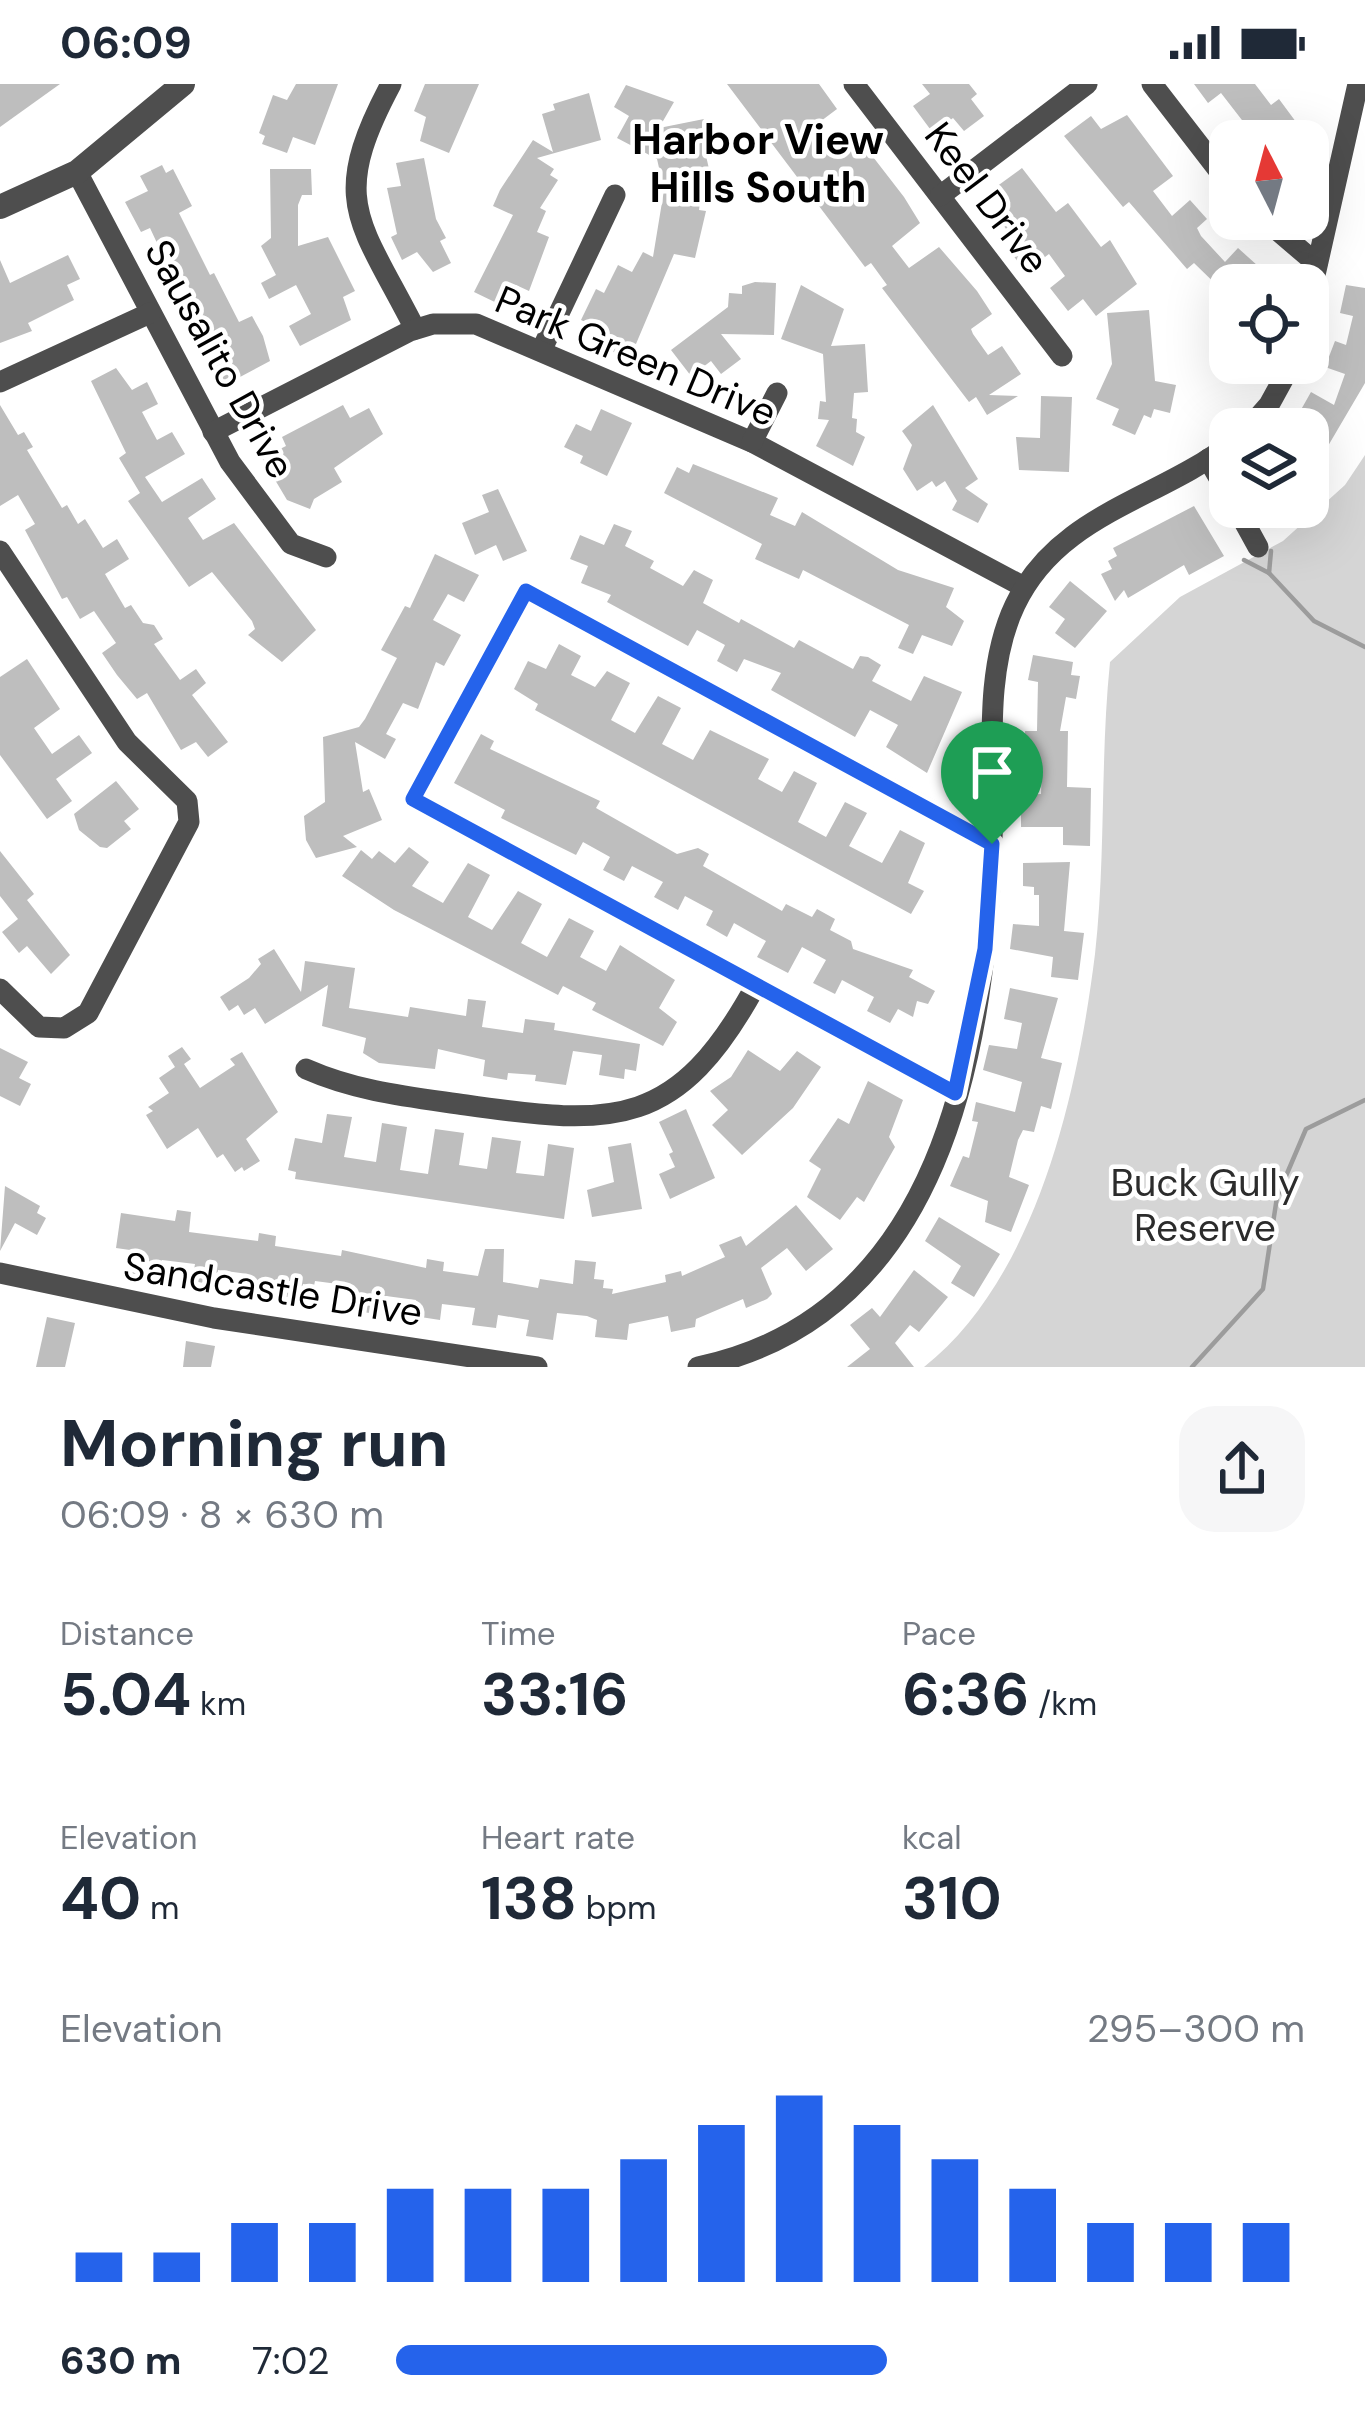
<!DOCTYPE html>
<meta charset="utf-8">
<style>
:root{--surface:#fff;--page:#f6f6f7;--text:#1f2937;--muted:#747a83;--accent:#2563eb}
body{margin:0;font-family:"DM Sans",sans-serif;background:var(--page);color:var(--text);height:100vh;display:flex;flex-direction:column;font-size:45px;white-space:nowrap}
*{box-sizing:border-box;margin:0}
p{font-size:39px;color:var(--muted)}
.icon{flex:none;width:66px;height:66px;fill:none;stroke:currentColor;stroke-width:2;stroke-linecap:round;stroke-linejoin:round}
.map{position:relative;height:1283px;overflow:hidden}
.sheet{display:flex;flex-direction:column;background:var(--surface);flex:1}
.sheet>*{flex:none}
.needle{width:78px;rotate:354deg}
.controls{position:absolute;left:1209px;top:36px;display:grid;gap:24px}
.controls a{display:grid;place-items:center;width:120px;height:120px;border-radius:24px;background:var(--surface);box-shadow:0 12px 48px #0002;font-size:60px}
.pin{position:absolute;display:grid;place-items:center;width:102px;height:102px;color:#fff;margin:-123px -51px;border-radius:50% 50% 50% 0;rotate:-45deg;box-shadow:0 0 12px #0007}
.pin .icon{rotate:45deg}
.round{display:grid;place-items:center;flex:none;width:126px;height:126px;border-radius:36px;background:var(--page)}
.summary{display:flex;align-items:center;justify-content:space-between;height:204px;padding:0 60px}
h1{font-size:66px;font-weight:700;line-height:90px}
.stats{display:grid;grid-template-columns:repeat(3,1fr);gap:18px;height:204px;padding:12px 60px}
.stats div{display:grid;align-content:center}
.stats b{font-size:60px;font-weight:700}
.stats small{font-size:33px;font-weight:400}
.stats p{font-size:33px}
.chart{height:336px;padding:24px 60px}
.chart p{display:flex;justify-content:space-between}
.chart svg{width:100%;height:216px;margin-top:12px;stroke:var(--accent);stroke-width:6}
ul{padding:0 60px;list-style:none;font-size:39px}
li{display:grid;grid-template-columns:192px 144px 1fr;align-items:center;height:90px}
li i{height:30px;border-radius:15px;background:var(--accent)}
.status{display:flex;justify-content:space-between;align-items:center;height:84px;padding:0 60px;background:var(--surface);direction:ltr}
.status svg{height:33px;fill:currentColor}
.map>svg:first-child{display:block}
</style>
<div class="status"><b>06:09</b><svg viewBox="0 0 49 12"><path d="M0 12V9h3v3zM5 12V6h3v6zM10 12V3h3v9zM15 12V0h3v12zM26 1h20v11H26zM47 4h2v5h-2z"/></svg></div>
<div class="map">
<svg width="1365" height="1283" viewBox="0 0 1365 1283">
<rect width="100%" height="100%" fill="#fff"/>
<path fill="#d5d5d5" d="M 1365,371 L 1365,1283 L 924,1283 C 1037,1194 1078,1007 1095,870 C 1106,773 1100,675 1110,578 L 1180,513 L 1283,457 L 1345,401 Z"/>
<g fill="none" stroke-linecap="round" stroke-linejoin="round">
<g stroke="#9c9c9c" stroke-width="4.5">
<path d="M 1271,467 L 1269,489 L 1314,537 L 1365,563"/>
<path d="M 1244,476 L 1269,489"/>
<path d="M 1192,1283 L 1263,1205 L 1277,1113 L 1306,1045 L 1365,1016"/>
</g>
</g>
<g fill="#bebebe">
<path d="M 0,0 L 60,0 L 0,43 Z"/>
<path d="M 296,0 L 338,0 L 315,61 L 293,53 L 287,69 L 262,60 L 265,52 L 259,49 L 273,11 L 287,16 Z"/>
<path d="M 425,0 L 479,0 L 449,69 L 420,57 L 426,33 L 414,27 Z"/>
<path d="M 727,0 L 819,0 L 837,25 L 813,43 L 830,64 L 853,47 L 904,113 L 920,139 L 892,162 L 909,184 L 939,163 L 977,207 L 992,230 L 971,245 L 973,250 L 988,271 L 1002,262 L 1021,290 L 989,311 L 1018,312 L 987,331 L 976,313 L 969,318 L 882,204 L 887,201 L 871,179 L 865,183 Z"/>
<path d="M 922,0 L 969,0 L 977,10 L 971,15 L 984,32 L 964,47 L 953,34 L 933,49 L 913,22 L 930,10 Z"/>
<path d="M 1194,0 L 1255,0 L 1271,21 L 1279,15 L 1296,38 L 1290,42 L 1301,57 L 1223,57 L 1245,40 L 1221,9 L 1208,19 Z"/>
<path d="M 626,1 L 674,18 L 659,44 L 704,35 L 707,49 L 701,50 L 712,98 L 702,103 L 699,126 L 706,127 L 695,174 L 674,170 L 633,267 L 623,262 L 620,271 L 596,260 L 602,246 L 581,236 L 596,205 L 604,209 L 618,181 L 632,188 L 643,168 L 653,173 L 664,106 L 657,75 L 617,54 L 629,32 L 614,23 Z"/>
<path d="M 589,9 L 601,56 L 537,74 L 554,85 L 550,91 L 558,96 L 540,124 L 546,127 L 537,148 L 549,153 L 529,207 L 516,201 L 503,222 L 474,208 L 513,131 L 493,122 L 500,106 L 533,56 L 553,68 L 542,30 L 555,26 L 553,20 Z"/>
<path d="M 1127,31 L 1173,92 L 1153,107 L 1172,132 L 1190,116 L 1207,135 L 1197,144 L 1201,152 L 1225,178 L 1238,164 L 1258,182 L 1251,189 L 1263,201 L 1230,201 L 1230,214 L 1194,179 L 1187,185 L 1129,118 L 1123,123 L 1064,52 L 1091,32 L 1101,45 Z"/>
<path d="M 424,74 L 436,135 L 446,154 L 440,157 L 451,179 L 433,188 L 417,168 L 402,176 L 391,153 L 397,150 L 387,104 L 401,102 L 396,79 Z"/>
<path d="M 162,81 L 166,89 L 173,85 L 192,122 L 179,129 L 210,191 L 214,189 L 239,238 L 252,232 L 263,252 L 270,277 L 225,301 L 198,260 L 203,257 L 187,228 L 199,221 L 184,194 L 168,202 L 156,178 L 164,174 L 150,144 L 141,148 L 125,118 L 148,107 L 140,92 Z"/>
<path d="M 1022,84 L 1056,128 L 1068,119 L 1101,163 L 1110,156 L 1137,200 L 1096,232 L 1083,215 L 1068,227 L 1050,204 L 1065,192 L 1049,170 L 1025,188 L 1008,164 L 1016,158 L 997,133 L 1008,125 L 996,103 Z"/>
<path d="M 270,85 L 311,85 L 312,111 L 302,111 L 298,121 L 298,162 L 328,153 L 355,207 L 343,213 L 351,236 L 300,262 L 289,242 L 311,230 L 296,201 L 269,215 L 261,199 L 276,191 L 261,162 L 271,154 Z"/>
<path d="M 68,171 L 80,195 L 67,201 L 74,216 L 28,239 L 32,247 L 0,259 L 0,176 L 10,199 Z"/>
<path d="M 755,198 L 776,199 L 774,251 L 721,250 L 741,275 L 721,290 L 711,277 L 691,292 L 671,266 L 728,223 L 729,209 L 742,210 L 742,202 Z"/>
<path d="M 801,201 L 844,225 L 831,262 L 865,260 L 868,308 L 854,309 L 852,334 L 857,335 L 856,348 L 865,353 L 853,382 L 816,362 L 829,336 L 818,335 L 820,317 L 826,318 L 823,270 L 781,255 Z"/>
<path d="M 1346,201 L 1365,204 L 1365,299 L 1308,396 L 1309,338 L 1298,331 L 1311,308 L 1334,321 L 1345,290 L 1325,283 L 1335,257 L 1346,261 L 1353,232 L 1340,229 Z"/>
<path d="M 1149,226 L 1155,297 L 1176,301 L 1170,329 L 1154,325 L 1151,334 L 1144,331 L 1135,351 L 1112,341 L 1119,325 L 1096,315 L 1112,280 L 1107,229 Z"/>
<path d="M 116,284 L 132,306 L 147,298 L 158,320 L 142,328 L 157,356 L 172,348 L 185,370 L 145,393 L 162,418 L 202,394 L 216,415 L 188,434 L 203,456 L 234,439 L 316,546 L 282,578 L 248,551 L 255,545 L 252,537 L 212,488 L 189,503 L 128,417 L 140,409 L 119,374 L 126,369 L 91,297 Z"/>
<path d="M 1041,312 L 1072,313 L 1069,388 L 1019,386 L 1016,353 L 1040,354 Z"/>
<path d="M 0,321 L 18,351 L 24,348 L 33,363 L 27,366 L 62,424 L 67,421 L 78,440 L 85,435 L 103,464 L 117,455 L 129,475 L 105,490 L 125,524 L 131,521 L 143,539 L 154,541 L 163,555 L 154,560 L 180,596 L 196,585 L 206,599 L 192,611 L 228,658 L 208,673 L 196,658 L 181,666 L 147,609 L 137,615 L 117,591 L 102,569 L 116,559 L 94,527 L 80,535 L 67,513 L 62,515 L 25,446 L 35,440 L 18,411 L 0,422 Z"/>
<path d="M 343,321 L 350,334 L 369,324 L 383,350 L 334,384 L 342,398 L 314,415 L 310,425 L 287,416 L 262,374 L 286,362 L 282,353 Z"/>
<path d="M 933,321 L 978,395 L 965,404 L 988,420 L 978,439 L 952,426 L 957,417 L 945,397 L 936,403 L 932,397 L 917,407 L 903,385 L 912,361 L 902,347 Z"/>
<path d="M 601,325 L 632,339 L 607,392 L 580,379 L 583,372 L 564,363 L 576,340 L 591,347 Z"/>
<path d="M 693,380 L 778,414 L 770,431 L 795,442 L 802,428 L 898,486 L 954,504 L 946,523 L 964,537 L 952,562 L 922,551 L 913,570 L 898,564 L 909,541 L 803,486 L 799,495 L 755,475 L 762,460 L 664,409 L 677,383 L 689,389 Z"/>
<path d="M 498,405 L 527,467 L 503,477 L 496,461 L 475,471 L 462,439 L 489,428 L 482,411 Z"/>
<path d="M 1194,422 L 1224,472 L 1189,491 L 1184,481 L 1128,514 L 1124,506 L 1115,517 L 1101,490 L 1112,485 L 1108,477 L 1117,472 L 1113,464 Z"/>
<path d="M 614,440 L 632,447 L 625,462 L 654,477 L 650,484 L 683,502 L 694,486 L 713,496 L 703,519 L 739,539 L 741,535 L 794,564 L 799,556 L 853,585 L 860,572 L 868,573 L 881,581 L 872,597 L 911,617 L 924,592 L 962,608 L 927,689 L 886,663 L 898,641 L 870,626 L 855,653 L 771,606 L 781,589 L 744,575 L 737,588 L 717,577 L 725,561 L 697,546 L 688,562 L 607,518 L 611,511 L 581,499 L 588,482 L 570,475 L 580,451 L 604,461 Z"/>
<path d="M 435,470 L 479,491 L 464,518 L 448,510 L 433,536 L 461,551 L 444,582 L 436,578 L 418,625 L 403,619 L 386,650 L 396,655 L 385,675 L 355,658 L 363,708 L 369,705 L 382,736 L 343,752 L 357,763 L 316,774 L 306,756 L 304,732 L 325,718 L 323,653 L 359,643 L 365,635 L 397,574 L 381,566 L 405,522 L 410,524 Z"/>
<path d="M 1070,497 L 1107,527 L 1075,564 L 1055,549 L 1065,535 L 1049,523 Z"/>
<path d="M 559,560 L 581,572 L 571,591 L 595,603 L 607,587 L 630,599 L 611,636 L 635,649 L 658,612 L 681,624 L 662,660 L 693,676 L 710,646 L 769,675 L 758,695 L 782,708 L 794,687 L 817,699 L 798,738 L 826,753 L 845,718 L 867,729 L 849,762 L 882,779 L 900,746 L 925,759 L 908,799 L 924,807 L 911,830 L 535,626 L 538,620 L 514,605 L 528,577 L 546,585 Z"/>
<path d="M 1033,571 L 1073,578 L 1071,591 L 1080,592 L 1076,615 L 1066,613 L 1060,647 L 1068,647 L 1067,703 L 1091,704 L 1090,762 L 1063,761 L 1063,743 L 1021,743 L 1021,711 L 1041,710 L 1042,680 L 1024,679 L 1025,647 L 1037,647 L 1038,598 L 1028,596 Z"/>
<path d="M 27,575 L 60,625 L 34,644 L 52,670 L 79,651 L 92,669 L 56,695 L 72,717 L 47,735 L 0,671 L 0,593 Z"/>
<path d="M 481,650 L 494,657 L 490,665 L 600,717 L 596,724 L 677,770 L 698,764 L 709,770 L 703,782 L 782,827 L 786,820 L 812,833 L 817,825 L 835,835 L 830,846 L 851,857 L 853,865 L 913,886 L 909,893 L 935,907 L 928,920 L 917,917 L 913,933 L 898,925 L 890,939 L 867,927 L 874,913 L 842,896 L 835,910 L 813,899 L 826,876 L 802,863 L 788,889 L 757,873 L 766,857 L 734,839 L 727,853 L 706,841 L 713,827 L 685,812 L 678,826 L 654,813 L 663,798 L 632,782 L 624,797 L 603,786 L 610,773 L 583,758 L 576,771 L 501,734 L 505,726 L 454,699 Z"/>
<path d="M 116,697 L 139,725 L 124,737 L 131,745 L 107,764 L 100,763 L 79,746 L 74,730 Z"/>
<path d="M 409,763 L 429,778 L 412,802 L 443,819 L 468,779 L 490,791 L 468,833 L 492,846 L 518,807 L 542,820 L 521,859 L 547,873 L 569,834 L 594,847 L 580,873 L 606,887 L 620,861 L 675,896 L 659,924 L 677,938 L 663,962 L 592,926 L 596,919 L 563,902 L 558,911 L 394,826 L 342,792 L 361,766 L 372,775 L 379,767 L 395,779 Z"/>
<path d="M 0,767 L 34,810 L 27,816 L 70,871 L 51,890 L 27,862 L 19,869 L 2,848 L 18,835 L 0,812 Z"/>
<path d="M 1070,778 L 1064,847 L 1084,849 L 1078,896 L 1051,893 L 1053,873 L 1010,865 L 1013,840 L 1039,842 L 1039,811 L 1034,811 L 1034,803 L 1023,802 L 1023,779 Z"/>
<path d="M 274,865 L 301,908 L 305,877 L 355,884 L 349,924 L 408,933 L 410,923 L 466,932 L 468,915 L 486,917 L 482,943 L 523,949 L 525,935 L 555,939 L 554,946 L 640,960 L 636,987 L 625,985 L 624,995 L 599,991 L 602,971 L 573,967 L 566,1001 L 535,997 L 536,991 L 508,989 L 507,996 L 483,992 L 485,976 L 438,965 L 435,985 L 379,979 L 363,969 L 366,954 L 322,942 L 328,901 L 265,940 L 255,924 L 244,931 L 238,921 L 229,927 L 220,913 L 249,894 L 261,880 L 258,875 Z"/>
<path d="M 1010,904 L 1058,914 L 1041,974 L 1062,979 L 1051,1025 L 1041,1022 L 1034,1048 L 1023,1046 L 1018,1056 L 1009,1093 L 1029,1101 L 1011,1148 L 985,1138 L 988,1117 L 950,1102 L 963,1072 L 969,1074 L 978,1038 L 972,1037 L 976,1018 L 1015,1028 L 1022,998 L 983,986 L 989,961 L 1017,965 L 1022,939 L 1004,935 Z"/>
<path d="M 182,963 L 191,975 L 184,980 L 200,1004 L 235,981 L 230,975 L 242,968 L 278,1028 L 246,1055 L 260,1077 L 244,1087 L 242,1083 L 235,1088 L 223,1070 L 217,1074 L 198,1044 L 167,1065 L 146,1031 L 153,1027 L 148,1023 L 169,1009 L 159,994 L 175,983 L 168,972 Z"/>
<path d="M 0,964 L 28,978 L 19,994 L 31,1000 L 20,1022 L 0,1012 Z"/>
<path d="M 748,966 L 780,987 L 797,967 L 821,983 L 793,1024 L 742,1071 L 712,1041 L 728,1026 L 710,1007 L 731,993 Z"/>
<path d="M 868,997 L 903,1016 L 889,1053 L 895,1063 L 864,1118 L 857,1113 L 840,1136 L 807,1113 L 821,1085 L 809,1077 L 838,1034 L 849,1040 Z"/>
<path d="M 686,1025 L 715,1094 L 670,1115 L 659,1090 L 675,1083 L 669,1070 L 673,1068 L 659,1038 Z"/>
<path d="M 327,1030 L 352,1033 L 344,1073 L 376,1078 L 382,1039 L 407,1043 L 400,1086 L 428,1090 L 435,1045 L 464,1049 L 459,1081 L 487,1085 L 492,1053 L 521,1057 L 516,1089 L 544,1092 L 548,1060 L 574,1064 L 564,1135 L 295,1095 L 296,1088 L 288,1086 L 295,1054 L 322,1059 Z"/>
<path d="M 631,1059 L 642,1125 L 592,1133 L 587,1106 L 614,1098 L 608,1063 Z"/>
<path d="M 5,1102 L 40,1122 L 37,1129 L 46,1134 L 37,1151 L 15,1139 L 0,1167 Z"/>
<path d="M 796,1121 L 833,1165 L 806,1187 L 787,1164 L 761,1184 L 772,1210 L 767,1215 L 746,1224 L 743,1215 L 696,1235 L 695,1243 L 671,1248 L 668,1232 L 629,1240 L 627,1256 L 595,1253 L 597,1236 L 587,1232 L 557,1229 L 553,1256 L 526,1252 L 529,1236 L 498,1231 L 496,1244 L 472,1241 L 475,1224 L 442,1220 L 440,1236 L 414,1232 L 416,1216 L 386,1212 L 383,1231 L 349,1226 L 353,1202 L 315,1197 L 314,1202 L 303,1200 L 301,1215 L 246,1207 L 248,1190 L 218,1186 L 216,1201 L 192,1197 L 195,1180 L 162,1176 L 159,1194 L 127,1189 L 130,1166 L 116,1164 L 121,1129 L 175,1137 L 177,1126 L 191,1128 L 189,1148 L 258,1157 L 259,1149 L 276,1152 L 275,1162 L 341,1172 L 342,1166 L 426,1184 L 427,1175 L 444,1178 L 443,1187 L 478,1192 L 485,1165 L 504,1165 L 503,1198 L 538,1204 L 540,1195 L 573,1200 L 575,1176 L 596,1178 L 594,1195 L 604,1196 L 603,1204 L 613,1205 L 612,1210 L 666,1198 L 665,1191 L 681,1187 L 682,1192 L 725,1173 L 719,1161 L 741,1152 L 746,1162 Z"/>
<path d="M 939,1133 L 1000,1170 L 974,1213 L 951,1199 L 961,1182 L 925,1157 Z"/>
<path d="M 914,1186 L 948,1213 L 919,1248 L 910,1241 L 895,1259 L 914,1283 L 847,1283 L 870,1265 L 850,1241 L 872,1224 L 880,1233 Z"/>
<path d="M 47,1233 L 75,1239 L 65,1283 L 36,1283 Z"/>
<path d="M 186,1257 L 215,1262 L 211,1283 L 183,1283 Z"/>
</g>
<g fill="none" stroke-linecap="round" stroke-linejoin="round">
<g stroke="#4e4e4e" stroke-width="21">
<path d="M 391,0 C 328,118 359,135 415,245"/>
<path d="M 854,0 L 1062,272"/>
<path d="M 1152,0 L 1230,101"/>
<path d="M 77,88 L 230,378 L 291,460 L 326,473"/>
<path d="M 940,112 L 1087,0"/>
<path d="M 1264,135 L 1317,180"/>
<path d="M 1308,222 L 1358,0"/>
<path d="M 542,265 L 615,111"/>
<path d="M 0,298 L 150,229"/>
<path d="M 1248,345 L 1269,321 L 1292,279"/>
<path d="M 213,348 L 410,247 L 433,240 L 476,240 L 752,358 L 1024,503"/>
<path d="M 752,358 L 777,309"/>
<path d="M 1208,375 L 1230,413"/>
<path d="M 1236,423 L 1258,463"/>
<path d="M 0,467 L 127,658 L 187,717 L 189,738 L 88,929 L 64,944 L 39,943 L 0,905"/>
<path d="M 306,985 C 358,1008 411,1013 466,1021 C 616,1043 678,1044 756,901"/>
<path d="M 955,1009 L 413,715 L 526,507 L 992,759"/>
<path d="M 0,1189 L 214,1234 L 537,1283"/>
<path d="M 698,1283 C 941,1232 986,967 992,755 C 995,681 982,590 1015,521 C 1058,430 1157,416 1230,360"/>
</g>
<path stroke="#4e4e4e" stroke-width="24" d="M 0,123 L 77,88 L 183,0"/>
</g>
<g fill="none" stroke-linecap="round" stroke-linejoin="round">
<defs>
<path id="route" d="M 526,507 L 992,760 L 985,865 L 955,1009 L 413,715 Z"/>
</defs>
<use href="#route" stroke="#fff" stroke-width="24"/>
<use href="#route" stroke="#2563eb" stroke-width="15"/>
</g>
<g text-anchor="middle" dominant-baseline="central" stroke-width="9" stroke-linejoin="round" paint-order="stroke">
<g font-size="39" fill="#000" stroke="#fff">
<text transform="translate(987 114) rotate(53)">Keel Drive</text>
<text transform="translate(636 272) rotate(23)">Park Green Drive</text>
<text transform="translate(220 275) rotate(61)">Sausalito Drive</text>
<text transform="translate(273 1205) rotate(9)">Sandcastle Drive</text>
</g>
<g font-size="39" fill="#2c2c2c" stroke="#fff">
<text x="1205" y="1098">Buck Gully<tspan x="1205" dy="45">Reserve</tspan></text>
</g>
<g font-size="42" font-weight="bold" fill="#000" stroke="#fff">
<text x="758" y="55">Harbor View<tspan x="758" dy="48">Hills South</tspan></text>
</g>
</g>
</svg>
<div class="controls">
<a><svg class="needle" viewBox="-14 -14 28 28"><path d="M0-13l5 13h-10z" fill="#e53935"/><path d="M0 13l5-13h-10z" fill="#747a83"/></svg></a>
<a><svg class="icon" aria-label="locate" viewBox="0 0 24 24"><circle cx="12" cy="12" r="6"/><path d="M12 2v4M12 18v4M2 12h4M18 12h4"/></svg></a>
<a><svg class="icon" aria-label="layers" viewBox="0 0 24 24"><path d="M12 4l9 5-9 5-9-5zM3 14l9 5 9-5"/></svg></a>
</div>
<div class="pin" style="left:992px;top:760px;background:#1e9e55"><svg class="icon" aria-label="arrive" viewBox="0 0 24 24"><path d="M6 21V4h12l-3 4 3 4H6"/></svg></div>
</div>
<section class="sheet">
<div class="summary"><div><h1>Morning run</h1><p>06:09 · 8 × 630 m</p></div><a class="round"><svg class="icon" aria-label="share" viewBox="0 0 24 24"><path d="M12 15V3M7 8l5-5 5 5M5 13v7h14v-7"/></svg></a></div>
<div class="stats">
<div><p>Distance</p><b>5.04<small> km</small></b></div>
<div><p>Time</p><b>33:16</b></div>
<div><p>Pace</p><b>6:36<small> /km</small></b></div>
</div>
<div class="stats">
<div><p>Elevation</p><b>40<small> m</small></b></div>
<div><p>Heart rate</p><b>138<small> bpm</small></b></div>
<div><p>kcal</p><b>310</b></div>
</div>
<div class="chart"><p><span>Elevation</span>295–300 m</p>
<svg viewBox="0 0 160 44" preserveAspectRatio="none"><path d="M5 44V38M15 44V38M25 44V32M35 44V32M45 44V25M55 44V25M65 44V25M75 44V19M85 44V12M95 44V6M105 44V12M115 44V19M125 44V25M135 44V32M145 44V32M155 44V32"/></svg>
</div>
<ul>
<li><b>630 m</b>7:02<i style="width:54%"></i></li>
</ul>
</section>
